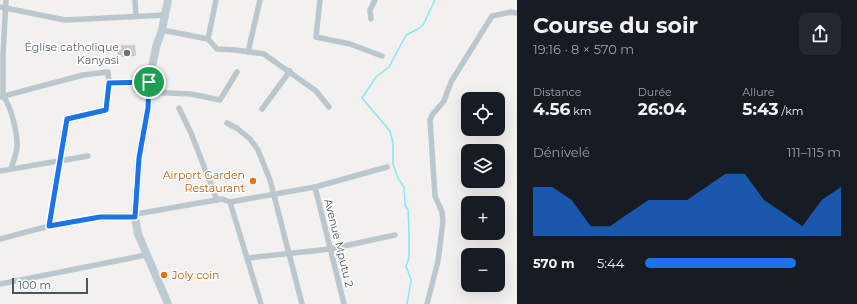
<!DOCTYPE html>
<html lang="fr">
<meta charset="utf-8">
<style>
:root{--surface:#171b24;--page:#242831;--text:#f1f3f6;--muted:#9ea1a6;--accent:#1a73e8}
body{margin:0;font-family:Montserrat,sans-serif;background:var(--page);color:var(--text);height:100vh;display:flex;flex-direction:column;font-size:15px;white-space:nowrap}
*{box-sizing:border-box;margin:0}
p{font-size:13px;color:var(--muted)}
.icon{flex:none;width:22px;height:22px;fill:none;stroke:currentColor;stroke-width:2;stroke-linecap:round;stroke-linejoin:round}
.map{position:relative;flex:1;overflow:hidden}
.details{display:flex;flex-direction:column;background:var(--surface);width:340px}
.details>*{flex:none}
.tools{position:absolute;left:461px;top:92px;display:grid;gap:8px}
.tools a{display:grid;place-items:center;width:44px;height:44px;border-radius:8px;background:var(--surface);box-shadow:0 4px 16px #0002;font-size:20px}
.scale{position:absolute;left:12px;bottom:10px;width:76px;box-sizing:border-box;padding-left:4px;border:2px solid #47565f;border-top:0;font-size:11px;line-height:14px;white-space:nowrap;color:#47565f;-webkit-text-stroke:3px #fff;paint-order:stroke}
.pin{position:absolute;display:grid;place-items:center;width:34px;height:34px;color:#fff;margin:-17px;border:2px solid #fff;border-radius:50%;box-shadow:0 1px 4px #0007}
.round{display:grid;place-items:center;flex:none;width:42px;height:42px;border-radius:8px;background:var(--page)}
.head{display:flex;align-items:center;justify-content:space-between;height:68px;padding:0 16px}
h1{font-size:22px;font-weight:700;line-height:30px}
.metrics{display:grid;grid-template-columns:repeat(3,1fr);gap:6px;height:68px;padding:4px 16px}
.metrics div{display:grid;align-content:center}
.metrics b{font-size:17px;font-weight:700}
.metrics small{font-size:11px;font-weight:400}
.metrics p{font-size:11px}
.chart{height:112px;padding:8px 16px}
.chart p{display:flex;justify-content:space-between}
.chart svg{width:100%;height:72px;margin-top:4px;fill:var(--accent);opacity:.7}
ul{padding:0 16px;list-style:none;font-size:13px}
li{display:grid;grid-template-columns:64px 48px 1fr;align-items:center;height:30px}
li i{height:10px;border-radius:5px;background:var(--accent)}
main{display:flex;flex:1;min-height:0}
.map>svg:first-child{display:block}
</style>
<main>
<div class="map">
<svg width="517" height="304" viewBox="0 0 517 304">
<rect width="100%" height="100%" fill="#f3f0f0"/>
<g fill="none" stroke-linecap="round" stroke-linejoin="round">
<path stroke="#88e8f0" stroke-width="1.5" d="M 407,304 L 411,280 L 406,266 L 409,258 L 409,231 L 408,210 L 405,205 L 404,187 L 398,178 L 393,164 L 393,143 L 390,131 L 362,98 L 376,77 L 389,67 L 406,35 L 418,29 L 423,25 L 435,0"/>
</g>
<path fill="#caced3" d="M 121,45 L 135,45 L 136,56 L 122,57 L 121,55 L 117,55 L 117,50 L 121,50 Z"/>
<g fill="none" stroke-linecap="round" stroke-linejoin="round">
<g stroke="#bbc7cd" stroke-width="5.5">
<path d="M 6,0 L 3,55 L 3,96 C 11,105 18,135 17,148 C 16,155 13,162 11,169"/>
<path d="M 135,0 L 136,16"/>
<path d="M 320,0 L 316,37 L 350,44 L 382,56"/>
<path d="M 0,7 L 65,20 L 166,15"/>
<path d="M 371,19 L 370,10 L 375,0"/>
<path d="M 162,30 L 208,39 L 217,49 L 236,50 L 264,54 L 316,91 L 329,107"/>
<path d="M 208,39 L 216,0"/>
<path d="M 248,52 L 260,0"/>
<path d="M 148,92 L 191,94 L 220,100 L 237,72"/>
<path d="M 0,97 L 83,75 L 108,72 L 109,83 L 149,82"/>
<path d="M 179,108 L 191,133 L 217,200"/>
<path d="M 262,109 L 290,71"/>
<path d="M 227,123 L 238,129 L 250,139 L 258,150 L 270,180 L 302,304"/>
<path d="M 0,171 L 88,156"/>
<path d="M 315,187 L 344,304"/>
<path d="M 230,202 L 315,187 L 387,167"/>
<path d="M 136,214 L 222,199 L 230,202 L 261,304"/>
<path d="M 49,226 L 67,119 L 106,110 L 109,83"/>
<path d="M 0,239 L 49,226 L 100,217 L 135,217"/>
<path d="M 248,258 L 330,249 L 395,235"/>
<path d="M 0,284 L 146,255"/>
<path d="M 427,304 L 438,261 L 443,221 L 442,212 L 435,196 L 430,120 L 432,115 L 444,101 L 451,82 L 492,16 L 511,12 L 517,13"/>
</g>
<path stroke="#bdcbd5" stroke-width="8" d="M 168,0 L 162,30 L 156,47 L 149,82 L 148,108 L 139,158 L 135,217 L 138,234 L 168,304"/>
</g>
<g fill="none" stroke-linecap="round" stroke-linejoin="round">
<defs>
<path id="route" d="M 149,82 L 148,108 L 139,158 L 135,217 L 100,217 L 49,226 L 67,119 L 106,110 L 109,83 Z"/>
</defs>
<use href="#route" stroke="#fff" stroke-width="8"/>
<use href="#route" stroke="#1a73e8" stroke-width="5"/>
</g>
<circle fill="#6b7280" stroke="#fff" stroke-width="1.5" cx="127" cy="53" r="4"/>
<g fill="#e8710a" stroke="#fff" stroke-width="1.5">
<circle cx="253" cy="181" r="4"/>
<circle cx="164" cy="275" r="4"/>
</g>
<g text-anchor="middle" dominant-baseline="central" stroke-width="3" stroke-linejoin="round" paint-order="stroke">
<g font-size="11" fill="#5b616d" stroke="#fff" text-anchor="end">
<text x="119" y="47">Église catholique<tspan x="119" dy="13">Kanyasi</tspan></text>
</g>
<g font-size="11" fill="#c56008" stroke="#fff" text-anchor="end">
<text x="245" y="175">Airport Garden<tspan x="245" dy="13">Restaurant</tspan></text>
<text x="172" y="275" text-anchor="start">Joly coin</text>
</g>
<g font-size="11" fill="#47565f" stroke="#fff">
<text transform="translate(339 243) rotate(76)">Avenue Mputu 2</text>
</g>
</g>
</svg>
<div class="tools">
<a><svg class="icon" aria-label="locate" viewBox="0 0 24 24"><circle cx="12" cy="12" r="6"/><path d="M12 2v4M12 18v4M2 12h4M18 12h4"/></svg></a>
<a><svg class="icon" aria-label="layers" viewBox="0 0 24 24"><path d="M12 4l9 5-9 5-9-5zM3 14l9 5 9-5"/></svg></a>
<a>+</a>
<a>−</a>
</div>
<div class="scale">100 m</div>
<div class="pin" style="left:149px;top:82px;background:#1e9e55"><svg class="icon" aria-label="arrive" viewBox="0 0 24 24"><path d="M6 21V4h12l-3 4 3 4H6"/></svg></div>
</div>
<section class="details">
<div class="head"><div><h1>Course du soir</h1><p>19:16 · 8 × 570 m</p></div><a class="round"><svg class="icon" aria-label="share" viewBox="0 0 24 24"><path d="M12 15V3M7 8l5-5 5 5M5 13v7h14v-7"/></svg></a></div>
<div class="metrics">
<div><p>Distance</p><b>4.56<small> km</small></b></div>
<div><p>Durée</p><b>26:04</b></div>
<div><p>Allure</p><b>5:43<small> /km</small></b></div>
</div>
<div class="chart"><p><span>Dénivelé</span>111–115 m</p>
<svg viewBox="0 0 160 44" preserveAspectRatio="none"><path d="M0 44V14L10 14L20 22L30 38L40 38L50 30L60 22L70 22L80 22L90 14L100 6L110 6L120 22L130 30L140 38L150 22L160 14V44z"/></svg>
</div>
<ul>
<li><b>570 m</b>5:44<i style="width:77%"></i></li>
</ul>
</section>
</main>
